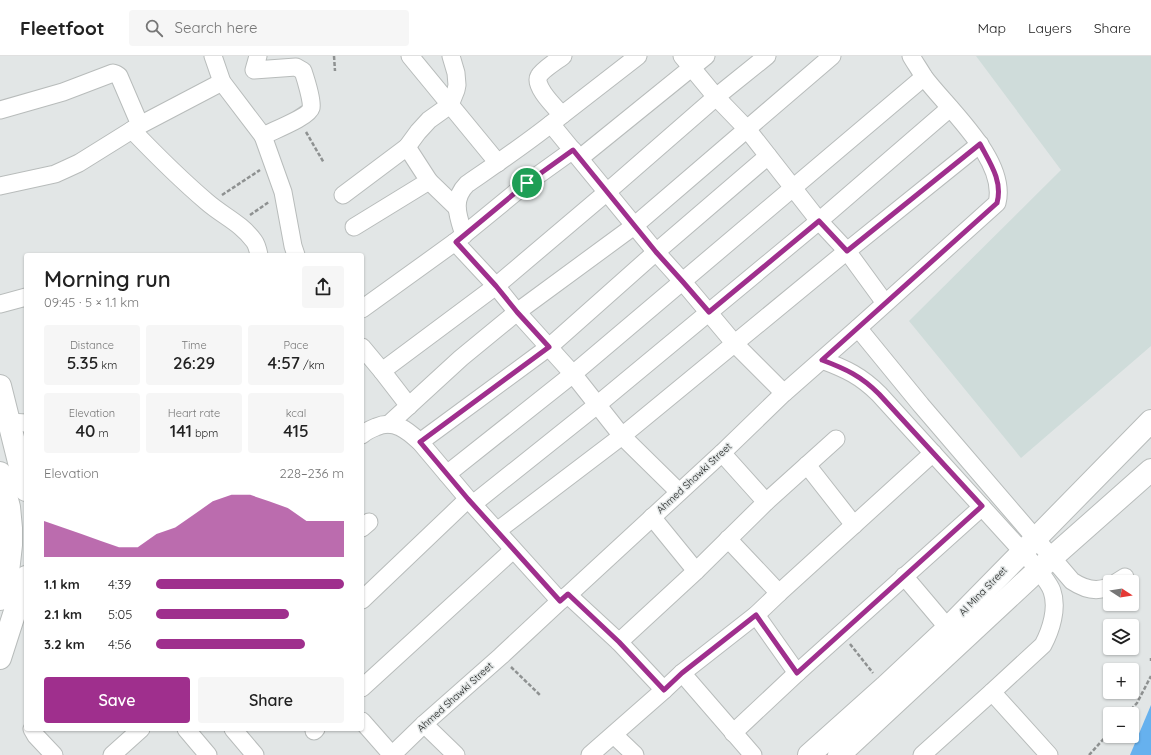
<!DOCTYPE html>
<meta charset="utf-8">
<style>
:root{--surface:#fff;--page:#f6f6f6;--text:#222;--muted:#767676;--line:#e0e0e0;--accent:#9f2f8d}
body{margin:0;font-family:Quicksand,sans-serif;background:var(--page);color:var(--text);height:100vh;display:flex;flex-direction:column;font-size:15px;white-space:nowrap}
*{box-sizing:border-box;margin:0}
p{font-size:13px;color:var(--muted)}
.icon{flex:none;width:22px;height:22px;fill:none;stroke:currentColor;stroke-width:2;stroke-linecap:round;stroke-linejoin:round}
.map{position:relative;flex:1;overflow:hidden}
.drawer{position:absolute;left:24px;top:197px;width:340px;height:478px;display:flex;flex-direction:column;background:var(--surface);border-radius:4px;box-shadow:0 1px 3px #0004}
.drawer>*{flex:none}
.needle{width:26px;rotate:102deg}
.fabs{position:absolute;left:1103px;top:519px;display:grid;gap:8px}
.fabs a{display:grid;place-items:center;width:36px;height:36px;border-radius:4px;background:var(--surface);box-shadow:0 1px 3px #0004;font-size:20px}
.pin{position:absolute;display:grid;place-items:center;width:34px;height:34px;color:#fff;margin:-17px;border:2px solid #fff;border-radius:50%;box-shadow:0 1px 4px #0007}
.round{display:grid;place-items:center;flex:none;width:42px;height:42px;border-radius:4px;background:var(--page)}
.overview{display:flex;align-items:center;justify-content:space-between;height:68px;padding:0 20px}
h1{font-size:22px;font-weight:600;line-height:30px}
.metrics{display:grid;grid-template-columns:repeat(3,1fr);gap:6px;height:68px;padding:4px 20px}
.metrics div{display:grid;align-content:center;border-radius:4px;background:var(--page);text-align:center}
.metrics b{font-size:17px;font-weight:600}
.metrics small{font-size:11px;font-weight:400}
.metrics p{font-size:11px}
.chart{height:112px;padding:8px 20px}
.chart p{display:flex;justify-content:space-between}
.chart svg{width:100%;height:72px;margin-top:4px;fill:var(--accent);opacity:.7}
.button{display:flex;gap:8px;margin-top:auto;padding:8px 20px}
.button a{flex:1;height:46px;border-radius:4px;background:var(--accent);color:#fff;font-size:16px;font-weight:600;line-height:46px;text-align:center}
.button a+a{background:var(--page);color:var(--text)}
ul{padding:0 20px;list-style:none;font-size:13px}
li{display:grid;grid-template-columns:64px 48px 1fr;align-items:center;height:30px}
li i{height:10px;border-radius:5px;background:var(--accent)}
header{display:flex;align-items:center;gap:24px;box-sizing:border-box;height:56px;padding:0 20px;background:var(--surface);border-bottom:1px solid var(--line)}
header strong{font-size:19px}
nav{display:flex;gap:22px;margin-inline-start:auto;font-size:14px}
.search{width:280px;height:36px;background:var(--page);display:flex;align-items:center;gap:10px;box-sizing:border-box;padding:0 14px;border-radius:4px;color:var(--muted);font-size:15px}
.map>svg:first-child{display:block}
</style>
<header>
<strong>Fleetfoot</strong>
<div class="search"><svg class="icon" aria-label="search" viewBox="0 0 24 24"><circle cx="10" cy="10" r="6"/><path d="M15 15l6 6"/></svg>Search here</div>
<nav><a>Map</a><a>Layers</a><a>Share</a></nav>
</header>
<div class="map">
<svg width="1151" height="699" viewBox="0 0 1151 699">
<rect width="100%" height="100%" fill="#e2e6e6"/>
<path fill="#cfdcda" d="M 976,0 L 1151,0 L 1151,290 L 1021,402 L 909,265 L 1061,114 Z"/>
<path fill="#66b1ee" d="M 1151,649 L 1151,699 L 1130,699 Z"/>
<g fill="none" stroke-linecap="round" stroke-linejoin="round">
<defs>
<g id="minor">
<path d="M 213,0 L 222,26 L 263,80 L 283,136 L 293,190 L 296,199"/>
<path d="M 258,0 L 254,14 L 296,11 L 303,15 C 305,21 313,47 311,52 C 309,61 272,75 263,80"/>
<path d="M 410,0 L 498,107"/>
<path d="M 682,0 L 716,41 L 747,73 L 819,165 L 847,195 L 885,247"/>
<path d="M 0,54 L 63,36 L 113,17 L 116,18 L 119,20 L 140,69"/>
<path d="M 562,59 L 638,0"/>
<path d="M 551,68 L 656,196 L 683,226 L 735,288 L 784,337"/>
<path d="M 132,74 C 156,99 180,123 207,146 C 223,160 241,167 254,185 C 257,189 258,194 259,199"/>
<path d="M 580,102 L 706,0"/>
<path d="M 429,125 L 457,152"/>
<path d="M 0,130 L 55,118 L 66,113 L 79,107 L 140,69 L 222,26"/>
<path d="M 343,139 L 407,91 L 418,76 L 429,64 L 450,49 L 456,34 L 457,29 L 456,17 L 451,0"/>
<path d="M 354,171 L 429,125 L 407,91"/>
<path d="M 464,179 C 458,160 451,144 467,128 C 499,106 532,84 562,59 C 555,51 533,30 539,20 C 542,14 558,4 563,0"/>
<path d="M 455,186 L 496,230 L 517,256 L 573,318 L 622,380 L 679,436"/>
<path d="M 0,248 L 26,241"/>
<path d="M 362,253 L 455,186 L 527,127 L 573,94"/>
<path d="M 858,272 L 921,349 L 1072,525 C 1084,533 1097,537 1110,530"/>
<path d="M 362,291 L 382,315 L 496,230 L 607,136 L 716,41 L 767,0"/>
<path d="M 822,304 C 846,313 861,320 879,338 L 1022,495 C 1030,504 1048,524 1052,535 C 1058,552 1051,574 1043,589 L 992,636 L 922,699"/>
<path d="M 382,315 L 409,350"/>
<path d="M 9,366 L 26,367"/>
<path d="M 389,368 L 461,302 L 517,256 L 634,170 L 832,0"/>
<path d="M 362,379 C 366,375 371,373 376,371 C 394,363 407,374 420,386 L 468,443 L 560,545"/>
<path d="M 420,386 L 549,291 L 656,196 L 768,100"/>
<path d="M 722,397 L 766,446"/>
<path d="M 807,409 L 854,469"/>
<path d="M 447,418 L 573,318 L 924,21"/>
<path d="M 473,448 L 597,349 L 819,165 L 950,52"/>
<path d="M 652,461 L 696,515"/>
<path d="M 362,472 L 369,466"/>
<path d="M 497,475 L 622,380 L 847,195 L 980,88"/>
<path d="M 728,483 L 779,537"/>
<path d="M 904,520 L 948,572"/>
<path d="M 1117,526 L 1125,521"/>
<path d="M 568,539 L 619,586 L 664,634"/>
<path d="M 362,544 L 468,443"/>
<path d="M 756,559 L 797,617"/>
<path d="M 619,586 L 696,515 L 766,446 L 836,383"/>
<path d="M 682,617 L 753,699"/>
<path d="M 362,632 L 513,494"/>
<path d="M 992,636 L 1049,699"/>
<path d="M 362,665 L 392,699"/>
<path d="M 424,668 L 456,699"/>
<path d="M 32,673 L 36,680 L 54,699"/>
<path d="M 186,673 L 208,699"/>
<path d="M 233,673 L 255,699"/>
<path d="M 314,675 L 316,673"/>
<path d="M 733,677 L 797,617 L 982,451"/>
<path d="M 614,679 L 635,699"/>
<path d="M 112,699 L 141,673"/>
<path d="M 392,699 L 424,668 L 501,600 L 560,545 L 568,539 L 722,397 L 784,337 L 858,272 L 997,147 C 1008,104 947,52 924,21 C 920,14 915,7 911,0"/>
<path d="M 590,699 L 664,634 L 682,617 L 756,559 L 779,537 L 933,397"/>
</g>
<g id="major">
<path d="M 0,330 L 26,434"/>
<path d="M 0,417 L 9,451 L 11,472 L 11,489 L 8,516 L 0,543"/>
<path d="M 0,602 L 26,521"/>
<path d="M 809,699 L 885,631 L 948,572 L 1151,365"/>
<path d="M 839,699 L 1038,514 L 1151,414"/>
</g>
</defs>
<use href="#minor" stroke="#b8bcbb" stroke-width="19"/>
<use href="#major" stroke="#b8bcbb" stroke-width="24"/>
<g stroke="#8e9191" stroke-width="2.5" stroke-dasharray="4 2" stroke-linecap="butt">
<path d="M 334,0 L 335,15"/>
<path d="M 306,76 L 324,107"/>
<path d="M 222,139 L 260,114"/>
<path d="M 250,159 L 269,146"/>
<path d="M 850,588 L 873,617"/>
<path d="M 1151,602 L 1151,605"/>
<path d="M 511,611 L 541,640"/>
<path d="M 1127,658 L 1137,647 L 1151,620"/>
<path d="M 1089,699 L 1110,676"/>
</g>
<use href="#minor" stroke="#fff" stroke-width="17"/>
<use href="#major" stroke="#fff" stroke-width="22"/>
</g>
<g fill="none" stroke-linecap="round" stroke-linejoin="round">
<defs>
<path id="route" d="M 980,88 C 990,107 1003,125 997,147 L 822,304 C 846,313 861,320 879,338 L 982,450 L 797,617 L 756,559 L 682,617 L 664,634 L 619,586 L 568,538 L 560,545 L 468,443 L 420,386 L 549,291 L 517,256 L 496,230 L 456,186 L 527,127 L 573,94 L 656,196 L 683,226 L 709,256 L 819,165 L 847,195 Z"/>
</defs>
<use href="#route" stroke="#fff" stroke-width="8"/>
<use href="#route" stroke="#9f2f8d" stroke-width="5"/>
</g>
<g text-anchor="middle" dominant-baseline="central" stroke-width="3" stroke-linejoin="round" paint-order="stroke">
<g font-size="10" fill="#1d1f1e" stroke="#e2e6e6">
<text transform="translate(694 422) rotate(-43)">Ahmed Shawki Street</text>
<text transform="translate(983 535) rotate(-46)">Al Mina Street</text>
<text transform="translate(455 641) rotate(-42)">Ahmed Shawki Street</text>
</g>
</g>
</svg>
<div class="fabs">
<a><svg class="needle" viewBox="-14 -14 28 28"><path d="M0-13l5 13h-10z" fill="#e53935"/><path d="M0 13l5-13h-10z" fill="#767676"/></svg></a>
<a><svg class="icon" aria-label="layers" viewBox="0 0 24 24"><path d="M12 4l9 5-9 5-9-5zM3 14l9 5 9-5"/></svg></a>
<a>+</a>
<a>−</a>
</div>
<div class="pin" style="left:527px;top:127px;background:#1e9e55"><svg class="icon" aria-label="arrive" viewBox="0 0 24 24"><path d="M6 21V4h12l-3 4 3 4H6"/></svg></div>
<section class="drawer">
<div class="overview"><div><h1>Morning run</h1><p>09:45 · 5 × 1.1 km</p></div><a class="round"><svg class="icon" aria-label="share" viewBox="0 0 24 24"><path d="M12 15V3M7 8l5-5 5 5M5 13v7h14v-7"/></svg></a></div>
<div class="metrics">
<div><p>Distance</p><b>5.35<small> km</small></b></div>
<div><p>Time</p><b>26:29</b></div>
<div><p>Pace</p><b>4:57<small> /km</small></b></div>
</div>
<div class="metrics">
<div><p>Elevation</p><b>40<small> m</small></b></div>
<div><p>Heart rate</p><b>141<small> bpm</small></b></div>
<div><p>kcal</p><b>415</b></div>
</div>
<div class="chart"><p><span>Elevation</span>228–236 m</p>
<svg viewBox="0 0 160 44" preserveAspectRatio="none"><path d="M0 44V22L10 26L20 30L30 34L40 38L50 38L60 30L70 26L80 18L90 10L100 6L110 6L120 10L130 14L140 22L150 22L160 22V44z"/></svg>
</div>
<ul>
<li><b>1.1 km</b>4:39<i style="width:100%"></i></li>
<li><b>2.1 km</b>5:05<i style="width:71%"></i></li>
<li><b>3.2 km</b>4:56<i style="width:79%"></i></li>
</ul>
<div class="button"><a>Save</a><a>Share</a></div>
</section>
</div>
